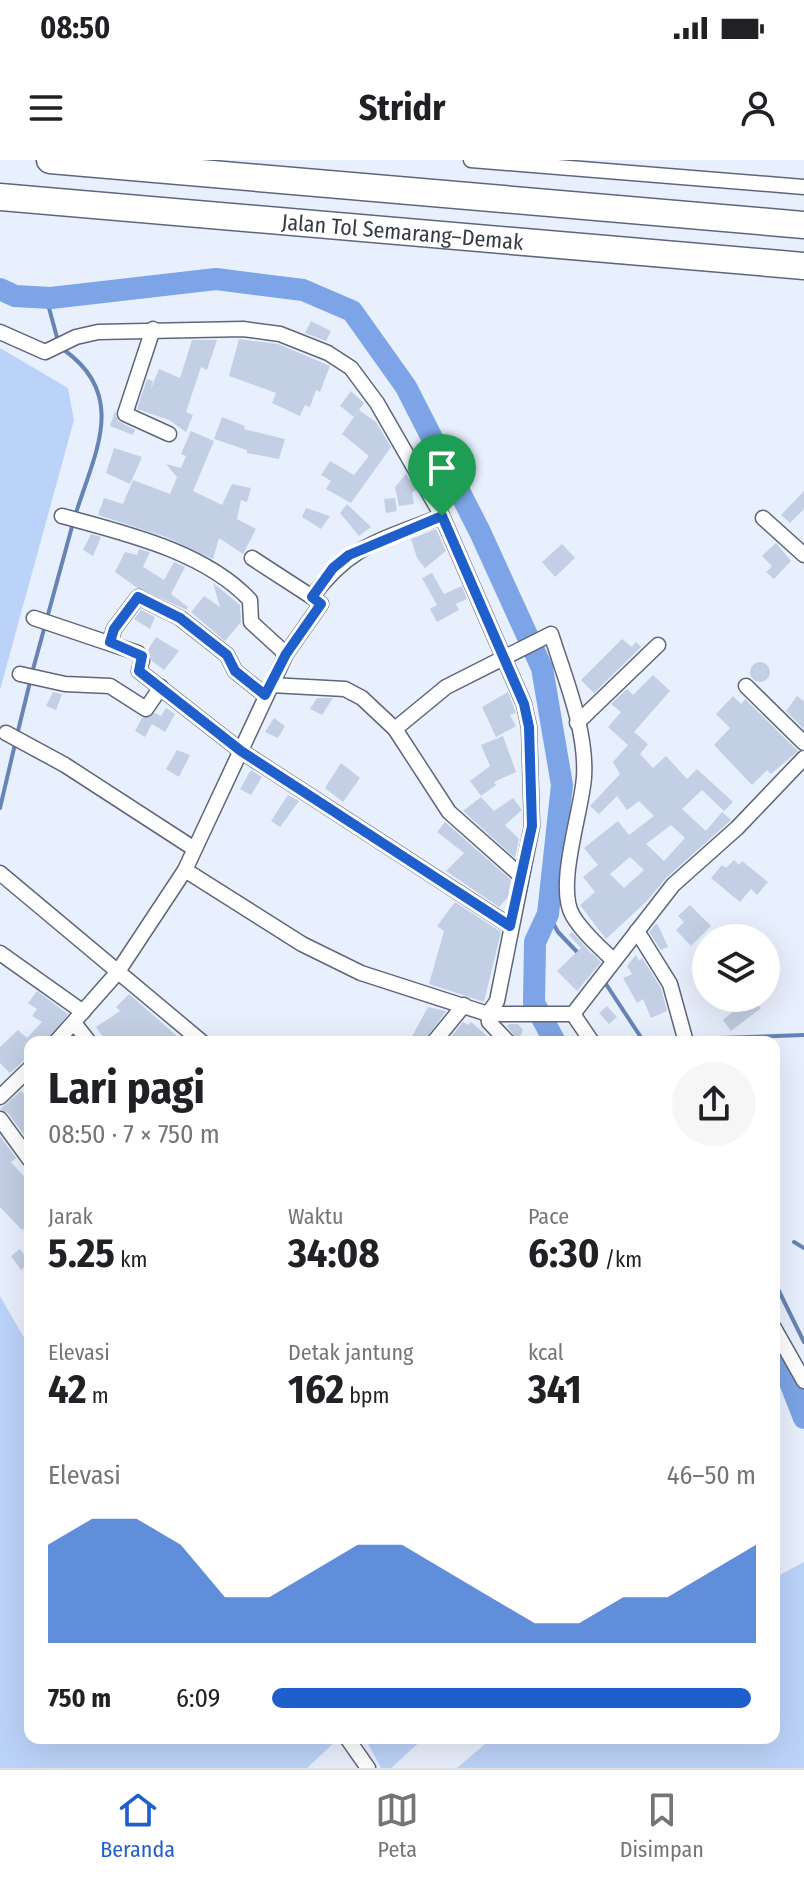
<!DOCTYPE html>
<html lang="id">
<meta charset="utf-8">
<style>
:root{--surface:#fff;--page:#f6f6f6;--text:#202124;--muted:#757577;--line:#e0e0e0;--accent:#1e5fcb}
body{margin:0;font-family:"Fira Sans Condensed",sans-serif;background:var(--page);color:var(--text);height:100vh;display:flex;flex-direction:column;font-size:30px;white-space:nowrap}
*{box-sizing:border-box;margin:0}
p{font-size:26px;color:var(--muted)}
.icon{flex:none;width:44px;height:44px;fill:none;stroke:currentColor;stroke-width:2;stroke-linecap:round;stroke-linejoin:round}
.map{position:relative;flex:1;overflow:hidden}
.side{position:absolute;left:24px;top:876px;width:756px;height:708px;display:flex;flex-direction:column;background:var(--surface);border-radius:16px;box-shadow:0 8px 32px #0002}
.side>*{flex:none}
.buttons{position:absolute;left:692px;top:764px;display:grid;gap:16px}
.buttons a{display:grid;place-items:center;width:88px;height:88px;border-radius:50%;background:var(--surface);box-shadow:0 8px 32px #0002;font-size:40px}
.pin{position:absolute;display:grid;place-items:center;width:68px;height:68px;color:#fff;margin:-82px -34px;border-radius:50% 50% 50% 0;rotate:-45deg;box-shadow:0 0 8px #0007}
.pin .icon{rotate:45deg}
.round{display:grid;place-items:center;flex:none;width:84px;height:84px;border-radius:42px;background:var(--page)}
.head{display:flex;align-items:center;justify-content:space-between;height:136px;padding:0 24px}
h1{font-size:44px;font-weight:700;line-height:60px}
.stats{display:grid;grid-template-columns:repeat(3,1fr);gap:12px;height:136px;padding:8px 24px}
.stats div{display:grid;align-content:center}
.stats b{font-size:40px;font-weight:700}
.stats small{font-size:22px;font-weight:400}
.stats p{font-size:22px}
.chart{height:224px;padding:16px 24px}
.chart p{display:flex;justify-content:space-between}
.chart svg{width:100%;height:144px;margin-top:8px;fill:var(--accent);opacity:.7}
ul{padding:0 24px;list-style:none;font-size:26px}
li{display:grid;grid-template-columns:128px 96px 1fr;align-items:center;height:60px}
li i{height:20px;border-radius:10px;background:var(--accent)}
.status{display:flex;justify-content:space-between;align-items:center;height:56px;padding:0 40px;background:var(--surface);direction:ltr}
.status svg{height:22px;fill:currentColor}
header{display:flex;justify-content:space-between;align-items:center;height:104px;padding:0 24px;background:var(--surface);font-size:36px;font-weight:700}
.menu{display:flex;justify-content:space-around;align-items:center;height:112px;border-top:2px solid var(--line);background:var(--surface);font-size:22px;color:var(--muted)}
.menu a{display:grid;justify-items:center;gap:4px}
.menu .selected{color:var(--accent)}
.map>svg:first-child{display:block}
</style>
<div class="status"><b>08:50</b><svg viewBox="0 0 49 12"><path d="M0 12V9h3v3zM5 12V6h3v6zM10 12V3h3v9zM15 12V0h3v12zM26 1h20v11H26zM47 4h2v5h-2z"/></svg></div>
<header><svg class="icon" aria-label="menu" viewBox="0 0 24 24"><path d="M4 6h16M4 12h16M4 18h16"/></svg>Stridr<svg class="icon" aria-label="person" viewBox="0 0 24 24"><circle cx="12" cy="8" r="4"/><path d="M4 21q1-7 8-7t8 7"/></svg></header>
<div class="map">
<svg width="804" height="1608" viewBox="0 0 804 1608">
<rect width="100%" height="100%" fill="#e9f0fd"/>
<g fill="#bcd3f9">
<path d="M 0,188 L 68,228 L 74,260 L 0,530 Z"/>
<path d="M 0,1136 L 30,1188 L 30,1578 L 339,1578 L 307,1608 L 0,1608 Z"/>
<path d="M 804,1402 L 804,1608 L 457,1608 L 492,1578 L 774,1578 L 774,1418 Z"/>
<path d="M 365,1578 L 424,1578 L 391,1608 L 381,1608 Z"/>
</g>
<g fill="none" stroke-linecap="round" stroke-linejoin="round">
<g stroke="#6784b5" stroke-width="4">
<path d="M 46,137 L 58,181"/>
<path d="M 64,190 C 129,236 94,294 75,356"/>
<path d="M 32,513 L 73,363"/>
<path d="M 17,575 L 30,522"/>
<path d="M 0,648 L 15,584"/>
<path d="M 548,754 L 558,772 L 579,794"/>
<path d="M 604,821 L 644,882"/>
<path d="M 691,879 L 804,875"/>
<path d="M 644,881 L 682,878"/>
<path d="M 794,1082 L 804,1088"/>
<path d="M 774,1121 L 804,1182"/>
</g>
<g stroke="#7ca4e6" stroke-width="22">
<path d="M 0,129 L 15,136 L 51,138 L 216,119 L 303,130 L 352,151 L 406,227 L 480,372 L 542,508 L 562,625 L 548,754 L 535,782 L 534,843 L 555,882"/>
<path d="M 774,1192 L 784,1207 L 804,1258"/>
</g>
</g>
<g fill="#c3cfe4" fill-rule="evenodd">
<path d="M 311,161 L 331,171 L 326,181 L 305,173 Z"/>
<path d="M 239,179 L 278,184 L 330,206 L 320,232 L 316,230 L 310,247 L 305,245 L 300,256 L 272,243 L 276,233 L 229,216 Z"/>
<path d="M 192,180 L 217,180 L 207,210 L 201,207 L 186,252 L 193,255 L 186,272 L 169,260 L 137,249 L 147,219 L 153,221 L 150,231 L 159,209 L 180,218 Z"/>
<path d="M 351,231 L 364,243 L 354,257 L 340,246 Z"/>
<path d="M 359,250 L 376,262 L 391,287 L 351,343 L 326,329 L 331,321 L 321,315 L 330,301 L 354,315 L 369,296 L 342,274 Z"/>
<path d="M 115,251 L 118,261 L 135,270 L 133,275 L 110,266 Z"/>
<path d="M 222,257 L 245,266 L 244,269 L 285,279 L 279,299 L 247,293 L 247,290 L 214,279 Z"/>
<path d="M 191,271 L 214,281 L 193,331 L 222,345 L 232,324 L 251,328 L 247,342 L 241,340 L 237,359 L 256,369 L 243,394 L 219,378 L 213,399 L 166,377 L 98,355 L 104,338 L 123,344 L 133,320 L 170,334 L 177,317 L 166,304 L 181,308 L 186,296 L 181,294 Z"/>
<path d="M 114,288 L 142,297 L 130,324 L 106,313 Z"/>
<path d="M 406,314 L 416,331 L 412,332 L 414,344 L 399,346 L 395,327 Z"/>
<path d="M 804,331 L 804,349 L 790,363 L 781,355 Z"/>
<path d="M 395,338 L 397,351 L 386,353 L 384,339 Z"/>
<path d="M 347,344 L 371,367 L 359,376 L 340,353 Z"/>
<path d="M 306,348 L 330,356 L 321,369 L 302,357 Z"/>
<path d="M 436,369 L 446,391 L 425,408 L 417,398 L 411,379 Z"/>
<path d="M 91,374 L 101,377 L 93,396 L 83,390 Z"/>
<path d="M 776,383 L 791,401 L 774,419 L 766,412 L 772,406 L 762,396 Z"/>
<path d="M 562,384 L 575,398 L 555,417 L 542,402 Z"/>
<path d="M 139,389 L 150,392 L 143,407 L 164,420 L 174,402 L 185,407 L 171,434 L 188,447 L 187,450 L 136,427 L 115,412 L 125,392 L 137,395 Z"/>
<path d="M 432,413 L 444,434 L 462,426 L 467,439 L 456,444 L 459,450 L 437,462 L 430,449 L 437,445 L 422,418 Z"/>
<path d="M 213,423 L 240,445 L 241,462 L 225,481 L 191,452 L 204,436 L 220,447 Z"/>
<path d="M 141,450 L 155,457 L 150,469 L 134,459 Z"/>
<path d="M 156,477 L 179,491 L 164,510 L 152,501 L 148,490 Z"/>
<path d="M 622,479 L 632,487 L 636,482 L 641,487 L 594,533 L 581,520 Z"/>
<circle cx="760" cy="512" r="10"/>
<path d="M 653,515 L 670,531 L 634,572 L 648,584 L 640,594 L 653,608 L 666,596 L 687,619 L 697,609 L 733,642 L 724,651 L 702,630 L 682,649 L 706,671 L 722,652 L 731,660 L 666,718 L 648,740 L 606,779 L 580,745 L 595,732 L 583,717 L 598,705 L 584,688 L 618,661 L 629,675 L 654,656 L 639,641 L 627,650 L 617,636 L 599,654 L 590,646 L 620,614 L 613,602 L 628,585 L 608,567 L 621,552 L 611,544 L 627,529 L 633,535 ZM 671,665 L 685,678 L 664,701 L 646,684 ZM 630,697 L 644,710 L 624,728 L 610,714 Z"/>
<path d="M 53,532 L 62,534 L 56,550 L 46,546 Z"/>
<path d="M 508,532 L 516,553 L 510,555 L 516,566 L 496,577 L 482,547 Z"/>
<path d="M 733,536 L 741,544 L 745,539 L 798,591 L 771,614 L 767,610 L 752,625 L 714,585 L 730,568 L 716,554 Z"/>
<path d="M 797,536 L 804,541 L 804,569 L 786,551 Z"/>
<path d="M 317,538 L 333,538 L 322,555 L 310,549 Z"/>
<path d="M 166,548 L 175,554 L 165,572 L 152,564 L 145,577 L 135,571 L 142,558 L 155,553 L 161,556 Z"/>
<path d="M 274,558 L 285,566 L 278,578 L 265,572 Z"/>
<path d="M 503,576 L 516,612 L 494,622 L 496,625 L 481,636 L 470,621 L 490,606 L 481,585 Z"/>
<path d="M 177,590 L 190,595 L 179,617 L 166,609 Z"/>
<path d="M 341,603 L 360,618 L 343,642 L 325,628 Z"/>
<path d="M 251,610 L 262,617 L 251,635 L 240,629 Z"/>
<path d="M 288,635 L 299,641 L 280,667 L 271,661 Z"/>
<path d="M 481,637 L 494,651 L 513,638 L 522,650 L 505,665 L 519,679 L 515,698 L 463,651 Z"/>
<path d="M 445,662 L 511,720 L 508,737 L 499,747 L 446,711 L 464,693 L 437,672 Z"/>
<path d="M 734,700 L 739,705 L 742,701 L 768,722 L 757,735 L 751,729 L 740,742 L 711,718 L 722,705 L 726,708 Z"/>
<path d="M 455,742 L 501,772 L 484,842 L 429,824 L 444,771 L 437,766 Z"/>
<path d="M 690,745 L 711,766 L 691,786 L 676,770 L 684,762 L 678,756 Z"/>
<path d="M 657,763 L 668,787 L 661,790 L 649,772 Z"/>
<path d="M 572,772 L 591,793 L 588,795 L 592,793 L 601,802 L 577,831 L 557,811 L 581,788 L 569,775 Z"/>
<path d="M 636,795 L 639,801 L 642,798 L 661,828 L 667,851 L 651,858 L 643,839 L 637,843 L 623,818 L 632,814 L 627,806 Z"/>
<path d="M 37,831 L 68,854 L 46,882 L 30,882 L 30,895 L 10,913 L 0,903 L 0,887 L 18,870 L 27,878 L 42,862 L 32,856 L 37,849 L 28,843 Z"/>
<path d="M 129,834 L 177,876 L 186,882 L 107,882 L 96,867 L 120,851 L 116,847 Z"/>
<path d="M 750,838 L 761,848 L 731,871 L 723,860 Z"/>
<path d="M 607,846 L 617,857 L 609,864 L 599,853 Z"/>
<path d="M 428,847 L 446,851 L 424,882 L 409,882 Z"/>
<path d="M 463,862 L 468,865 L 471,862 L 494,882 L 447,882 Z"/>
<path d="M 510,864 L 518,864 L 523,870 L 518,881 L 507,866 Z"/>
<path d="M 21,931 L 30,940 L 27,979 L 8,953 L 0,949 Z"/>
<path d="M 0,976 L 16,998 L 11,1002 L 30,1023 L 30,1064 L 22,1070 L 0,1047 Z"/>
<path d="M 20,1089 L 30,1102 L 21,1110 L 11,1096 Z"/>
</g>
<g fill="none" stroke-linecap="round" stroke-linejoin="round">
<defs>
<g id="street">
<path d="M 471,0 L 804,27"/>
<path d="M 153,169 L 125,254 L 169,274"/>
<path d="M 0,172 L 45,192 L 76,177 L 98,172 L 243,169 L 280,174 L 328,193 L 351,208 L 377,243 L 442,356 L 524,544 L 529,567 L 532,666 L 497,841 L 488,854"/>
<path d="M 62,356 C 124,373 204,391 250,440 L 251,462 L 286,494"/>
<path d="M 763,358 L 804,395"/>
<path d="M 252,398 L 312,437"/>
<path d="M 34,458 L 138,493 L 142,500 L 139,511 L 241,591 L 510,766"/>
<path d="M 110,482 L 114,469 L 138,437 L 180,458 L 227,495 L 235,511 L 265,535"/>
<path d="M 20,514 L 65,524 L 110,526 L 146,549 L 161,527"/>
<path d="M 271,525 L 345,529 L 362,538 L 395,569 L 449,652 L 520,715"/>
<path d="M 746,526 L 804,583"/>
<path d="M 577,563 L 658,485"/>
<path d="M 395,569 L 446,527 L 551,474 C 565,518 587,571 584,617 C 582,651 555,727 573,756 C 583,773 600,787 614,801"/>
<path d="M 6,573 L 65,605 L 193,688"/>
<path d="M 185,710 L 302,784 L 361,813 L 488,854 L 573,854 L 673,725 L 737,668 L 804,598"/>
<path d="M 0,713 L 202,882"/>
<path d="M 637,771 L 670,824 L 686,882"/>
<path d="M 0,793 L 83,852"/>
<path d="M 488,854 L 489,862 L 508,882"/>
<path d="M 573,854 L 592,882"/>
<path d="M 75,864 L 89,882"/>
<path d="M 56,882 L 117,813 L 185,710 L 286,494 L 321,444 L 312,437 C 351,384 383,380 442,356"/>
<path d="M 434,882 L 464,845"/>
<path d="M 0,937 L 30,908"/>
<path d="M 0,959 L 30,1000"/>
<path d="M 774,1168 L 804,1221"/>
<path d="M 347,1578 L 368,1608"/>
</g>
<g id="highway">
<path d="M 50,0 L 804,65"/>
<path id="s1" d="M 0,37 L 804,106"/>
</g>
</defs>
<use href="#street" stroke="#5d6779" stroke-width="17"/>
<use href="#highway" stroke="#5d6779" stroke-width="29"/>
<use href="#street" stroke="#fff" stroke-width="14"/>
<use href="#highway" stroke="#fff" stroke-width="26"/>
</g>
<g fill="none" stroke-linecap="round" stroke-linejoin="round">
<defs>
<path id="route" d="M 442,356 L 524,544 L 529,567 L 532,666 L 510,766 L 241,591 L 139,511 L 142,496 L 110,482 L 114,469 L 138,437 L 180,458 L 227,495 L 235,511 L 265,535 L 286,494 L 321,444 L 312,437 L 333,408 L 349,395 Z"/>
</defs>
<use href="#route" stroke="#fff" stroke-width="16"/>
<use href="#route" stroke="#1e5fcb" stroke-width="10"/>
</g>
<g text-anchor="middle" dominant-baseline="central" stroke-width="6" stroke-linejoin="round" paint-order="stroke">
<g font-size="22" fill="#353a42" stroke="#fff">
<text stroke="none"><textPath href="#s1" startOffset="404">Jalan Tol Semarang–Demak</textPath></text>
</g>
</g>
</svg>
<div class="buttons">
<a><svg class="icon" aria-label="layers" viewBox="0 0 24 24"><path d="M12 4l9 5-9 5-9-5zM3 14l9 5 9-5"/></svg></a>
</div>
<div class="pin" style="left:442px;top:356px;background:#1e9e55"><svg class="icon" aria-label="arrive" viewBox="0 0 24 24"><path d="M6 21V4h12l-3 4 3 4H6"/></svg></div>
<section class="side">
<div class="head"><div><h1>Lari pagi</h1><p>08:50 · 7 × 750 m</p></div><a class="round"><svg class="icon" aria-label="share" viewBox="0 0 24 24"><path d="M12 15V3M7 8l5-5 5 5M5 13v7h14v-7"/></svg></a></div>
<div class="stats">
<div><p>Jarak</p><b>5.25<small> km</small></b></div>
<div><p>Waktu</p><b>34:08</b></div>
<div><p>Pace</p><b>6:30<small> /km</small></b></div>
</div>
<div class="stats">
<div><p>Elevasi</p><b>42<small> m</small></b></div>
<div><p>Detak jantung</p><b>162<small> bpm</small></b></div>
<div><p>kcal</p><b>341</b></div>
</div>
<div class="chart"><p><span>Elevasi</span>46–50 m</p>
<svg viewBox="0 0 160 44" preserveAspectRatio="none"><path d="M0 44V14L10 6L20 6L30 14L40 30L50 30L60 22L70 14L80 14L90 22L100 30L110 38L120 38L130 30L140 30L150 22L160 14V44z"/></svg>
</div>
<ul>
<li><b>750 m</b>6:09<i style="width:99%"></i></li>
</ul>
</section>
</div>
<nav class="menu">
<a class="selected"><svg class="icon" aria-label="home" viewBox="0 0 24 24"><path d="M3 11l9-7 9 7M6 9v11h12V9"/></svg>Beranda</a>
<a><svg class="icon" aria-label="map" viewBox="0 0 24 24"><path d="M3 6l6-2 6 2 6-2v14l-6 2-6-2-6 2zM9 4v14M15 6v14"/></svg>Peta</a>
<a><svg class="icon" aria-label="saved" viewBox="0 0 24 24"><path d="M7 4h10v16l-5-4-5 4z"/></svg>Disimpan</a>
</nav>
